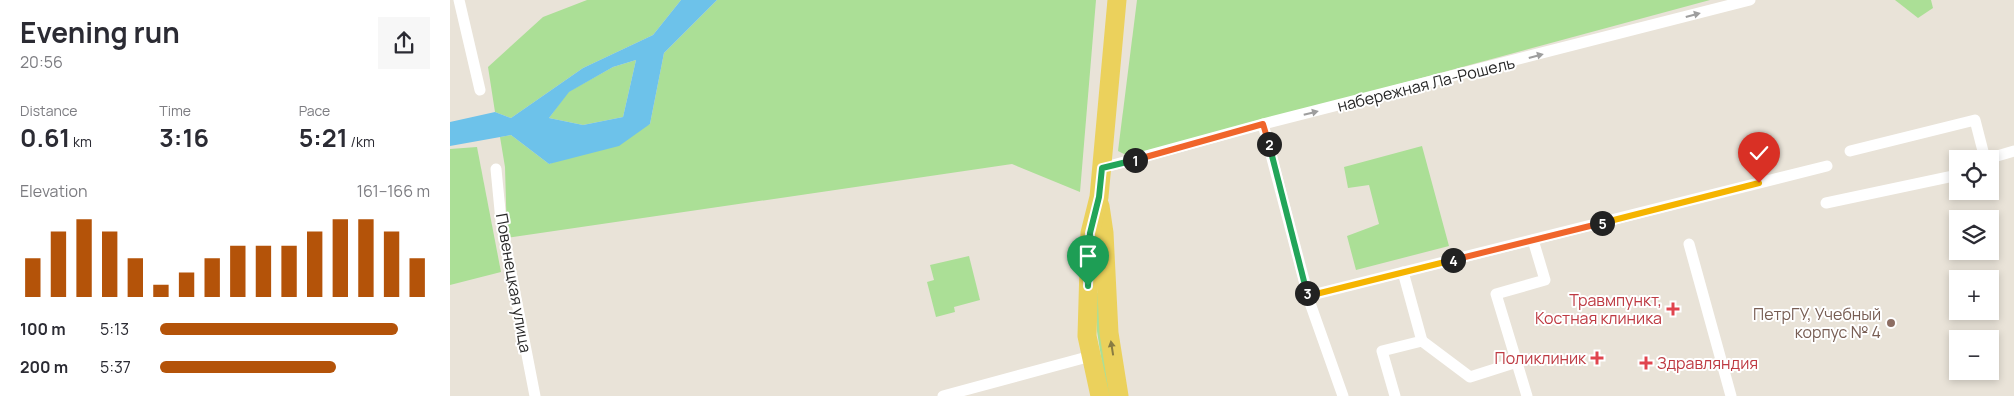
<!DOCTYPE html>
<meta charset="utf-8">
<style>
:root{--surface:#fff;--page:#f7f7f7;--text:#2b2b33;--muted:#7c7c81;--accent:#b45309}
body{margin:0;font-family:Manrope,sans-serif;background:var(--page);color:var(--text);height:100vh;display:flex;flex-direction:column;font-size:19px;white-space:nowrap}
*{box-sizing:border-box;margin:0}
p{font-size:16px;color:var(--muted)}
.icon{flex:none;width:28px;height:28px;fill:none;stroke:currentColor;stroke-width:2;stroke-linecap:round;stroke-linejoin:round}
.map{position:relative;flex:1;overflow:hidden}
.side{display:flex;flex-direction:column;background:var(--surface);width:450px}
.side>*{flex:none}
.controls{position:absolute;left:1499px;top:150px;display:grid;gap:10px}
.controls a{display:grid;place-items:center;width:50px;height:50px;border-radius:0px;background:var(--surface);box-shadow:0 2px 8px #0003;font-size:25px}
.pin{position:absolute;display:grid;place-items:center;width:42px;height:42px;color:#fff;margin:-51px -21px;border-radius:50% 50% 50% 0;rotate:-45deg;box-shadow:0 0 5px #0007}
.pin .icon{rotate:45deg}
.km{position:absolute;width:25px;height:25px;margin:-12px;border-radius:50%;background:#222;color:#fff;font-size:14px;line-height:25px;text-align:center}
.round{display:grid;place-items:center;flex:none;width:52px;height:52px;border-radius:0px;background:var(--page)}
.summary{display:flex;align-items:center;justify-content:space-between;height:85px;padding:0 20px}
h1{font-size:28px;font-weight:700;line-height:38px}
.metrics{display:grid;grid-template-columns:repeat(3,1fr);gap:8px;height:85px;padding:5px 20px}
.metrics div{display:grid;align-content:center}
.metrics b{font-size:25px;font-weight:700}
.metrics small{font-size:14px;font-weight:400}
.metrics p{font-size:14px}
.chart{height:140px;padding:10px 20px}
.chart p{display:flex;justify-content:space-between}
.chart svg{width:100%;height:90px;margin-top:5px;stroke:var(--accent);stroke-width:6}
ul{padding:0 20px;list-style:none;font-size:16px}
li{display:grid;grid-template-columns:80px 60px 1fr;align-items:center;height:38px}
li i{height:12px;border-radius:6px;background:var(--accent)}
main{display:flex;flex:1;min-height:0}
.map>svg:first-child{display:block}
</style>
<main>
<section class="side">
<div class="summary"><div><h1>Evening run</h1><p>20:56</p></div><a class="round"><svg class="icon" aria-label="share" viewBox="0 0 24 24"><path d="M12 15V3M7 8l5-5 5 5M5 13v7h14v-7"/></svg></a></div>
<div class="metrics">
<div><p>Distance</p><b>0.61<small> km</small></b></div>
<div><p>Time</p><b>3:16</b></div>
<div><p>Pace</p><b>5:21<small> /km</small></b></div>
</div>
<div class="chart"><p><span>Elevation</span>161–166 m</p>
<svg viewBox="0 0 160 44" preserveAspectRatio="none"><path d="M5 44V25M15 44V12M25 44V6M35 44V12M45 44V25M55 44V38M65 44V32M75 44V25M85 44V19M95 44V19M105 44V19M115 44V12M125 44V6M135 44V6M145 44V12M155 44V25"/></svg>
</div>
<ul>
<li><b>100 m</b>5:13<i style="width:88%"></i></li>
<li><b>200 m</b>5:37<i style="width:65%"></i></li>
</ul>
</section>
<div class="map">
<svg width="1564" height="396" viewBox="0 0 1564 396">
<rect width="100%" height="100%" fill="#e9e3d8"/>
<g fill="#abdf96">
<path d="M 137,0 L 231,0 L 203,35 L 133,68 L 61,118 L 45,112 L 38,67 L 93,17 Z"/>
<path d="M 267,0 L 646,0 L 630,192 L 562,164 L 57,238 L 55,167 L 50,137 L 61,135 L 99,164 L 200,124 L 214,53 Z"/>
<path d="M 687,0 L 1260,0 L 680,157 L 668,151 Z"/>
<path d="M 1445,0 L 1481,0 L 1483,8 L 1468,18 Z"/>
<path d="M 186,60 L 173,117 L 133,125 L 99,118 L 118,92 L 163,67 Z"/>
<path d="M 972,146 L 999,246 L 906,270 L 897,236 L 929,224 L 919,185 L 898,188 L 894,167 Z"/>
<path d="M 27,147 L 51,272 L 0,285 L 0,149 Z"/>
<path d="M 519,256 L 530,300 L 504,307 L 505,312 L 486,317 L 477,282 L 484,280 L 480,265 Z"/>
<path d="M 648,293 L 661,396 L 657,396 L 647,331 L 645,294 Z"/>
</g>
<path fill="#6dc2ea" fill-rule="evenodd" d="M 231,0 L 267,0 L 214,53 L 200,124 L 169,146 L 99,164 L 61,135 L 0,146 L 0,122 L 45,112 L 61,118 L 133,68 L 203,35 ZM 186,60 L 173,117 L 133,125 L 99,118 L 119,92 L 163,67 Z"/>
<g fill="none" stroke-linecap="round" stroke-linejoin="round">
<g stroke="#fff" stroke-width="11">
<path d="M 9,0 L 30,90"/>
<path d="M 813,124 L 860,303 L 893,396"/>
<path d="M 1400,151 L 1525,120 L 1535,159"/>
<path d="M 1537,159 L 1564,151"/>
<path d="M 652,168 L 813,124 L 1300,0"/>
<path d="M 46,169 L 51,221 L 85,396"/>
<path d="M 1376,203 L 1508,175"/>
<path d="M 1239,244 L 1281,396"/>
<path d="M 858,296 L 1377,166"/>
<path d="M 972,341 L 1020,377 L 1067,362"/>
<path d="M 493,396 L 641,356"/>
<path d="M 945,396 L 932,351 L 972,341 L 953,272"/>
<path d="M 1077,396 L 1046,294 L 1095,280 L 1083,240"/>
</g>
<g stroke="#ebd15c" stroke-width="19">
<path d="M 650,206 L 654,233 L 659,333 L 669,396"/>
<path d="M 650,396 L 637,336 L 640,233 L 649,197 L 667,0"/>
</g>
</g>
<defs><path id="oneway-solid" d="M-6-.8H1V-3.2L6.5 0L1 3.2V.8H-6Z" transform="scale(1.25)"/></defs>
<g fill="#9e9e9e">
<use href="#oneway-solid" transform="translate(1243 15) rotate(-15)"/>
<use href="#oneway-solid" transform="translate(1086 56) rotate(-15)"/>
<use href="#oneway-solid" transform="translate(861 113) rotate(-14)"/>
</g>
<use fill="#897c42" href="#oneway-solid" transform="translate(662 348) rotate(-99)"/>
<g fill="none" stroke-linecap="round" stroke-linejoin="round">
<defs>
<path id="split-1" d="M 638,286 L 640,233 L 649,197 L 652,168 L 685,160"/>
<path id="split-2" d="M 685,160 L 813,124 L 819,144"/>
<path id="split-3" d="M 819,144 L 857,293"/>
<path id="split-4" d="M 857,293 L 858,296 L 1003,260"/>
<path id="split-5" d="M 1003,260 L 1152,223"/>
<path id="split-6" d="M 1152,223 L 1309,183"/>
</defs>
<use href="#split-1" stroke="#fff" stroke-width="10"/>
<use href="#split-2" stroke="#fff" stroke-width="10"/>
<use href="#split-3" stroke="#fff" stroke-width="10"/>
<use href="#split-4" stroke="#fff" stroke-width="10"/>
<use href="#split-5" stroke="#fff" stroke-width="10"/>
<use href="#split-6" stroke="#fff" stroke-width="10"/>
<use href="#split-1" stroke="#22a559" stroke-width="6"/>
<use href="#split-2" stroke="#f0652b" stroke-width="6"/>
<use href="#split-3" stroke="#22a559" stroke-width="6"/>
<use href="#split-4" stroke="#f5b400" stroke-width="6"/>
<use href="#split-5" stroke="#f0652b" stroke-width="6"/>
<use href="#split-6" stroke="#f5b400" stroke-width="6"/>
</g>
<g fill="#e0444e" stroke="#fff" stroke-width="2">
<path d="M1220.5 301.5h5v5h5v5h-5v5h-5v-5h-5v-5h5z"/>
<path d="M1144.5 350.5h5v5h5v5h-5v5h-5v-5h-5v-5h5z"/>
<path d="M1193.5 355.5h5v5h5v5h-5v5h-5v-5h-5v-5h5z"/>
</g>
<circle fill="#8d6e63" stroke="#fff" stroke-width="2" cx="1441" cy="323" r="5"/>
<g text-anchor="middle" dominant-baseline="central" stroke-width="4" stroke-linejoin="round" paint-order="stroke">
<g font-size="16" fill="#272727" stroke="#fff">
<text transform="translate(976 84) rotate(-14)">набережная Ла-Рошель</text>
<text transform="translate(64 283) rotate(80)">Повенецкая улица</text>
</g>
<g font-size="16" fill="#be3a42" stroke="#fff" text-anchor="end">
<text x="1212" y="300">Травмпункт,<tspan x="1212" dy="18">Костная клиника</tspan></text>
<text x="1136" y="358">Поликлиник</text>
<text x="1207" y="363" text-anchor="start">Здравляндия</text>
</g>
<g font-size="16" fill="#785e54" stroke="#fff" text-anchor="end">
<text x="1431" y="314">ПетрГУ, Учебный<tspan x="1431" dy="18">корпус № 4</tspan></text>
</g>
</g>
</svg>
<div class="controls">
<a><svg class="icon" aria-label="locate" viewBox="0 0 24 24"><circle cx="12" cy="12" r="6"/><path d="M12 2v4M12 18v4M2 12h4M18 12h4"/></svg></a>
<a><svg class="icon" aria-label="layers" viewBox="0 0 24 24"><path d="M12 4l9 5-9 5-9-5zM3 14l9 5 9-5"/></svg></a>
<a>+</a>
<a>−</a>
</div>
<div class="pin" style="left:638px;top:286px;background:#1e9e55"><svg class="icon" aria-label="arrive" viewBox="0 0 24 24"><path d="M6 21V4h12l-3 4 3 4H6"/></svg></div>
<div class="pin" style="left:1309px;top:183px;background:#d93025"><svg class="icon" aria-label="check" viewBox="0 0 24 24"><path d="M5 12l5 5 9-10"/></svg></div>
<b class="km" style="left:685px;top:160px">1</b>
<b class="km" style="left:819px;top:144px">2</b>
<b class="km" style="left:857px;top:293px">3</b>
<b class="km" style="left:1003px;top:260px">4</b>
<b class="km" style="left:1152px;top:223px">5</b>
</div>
</main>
